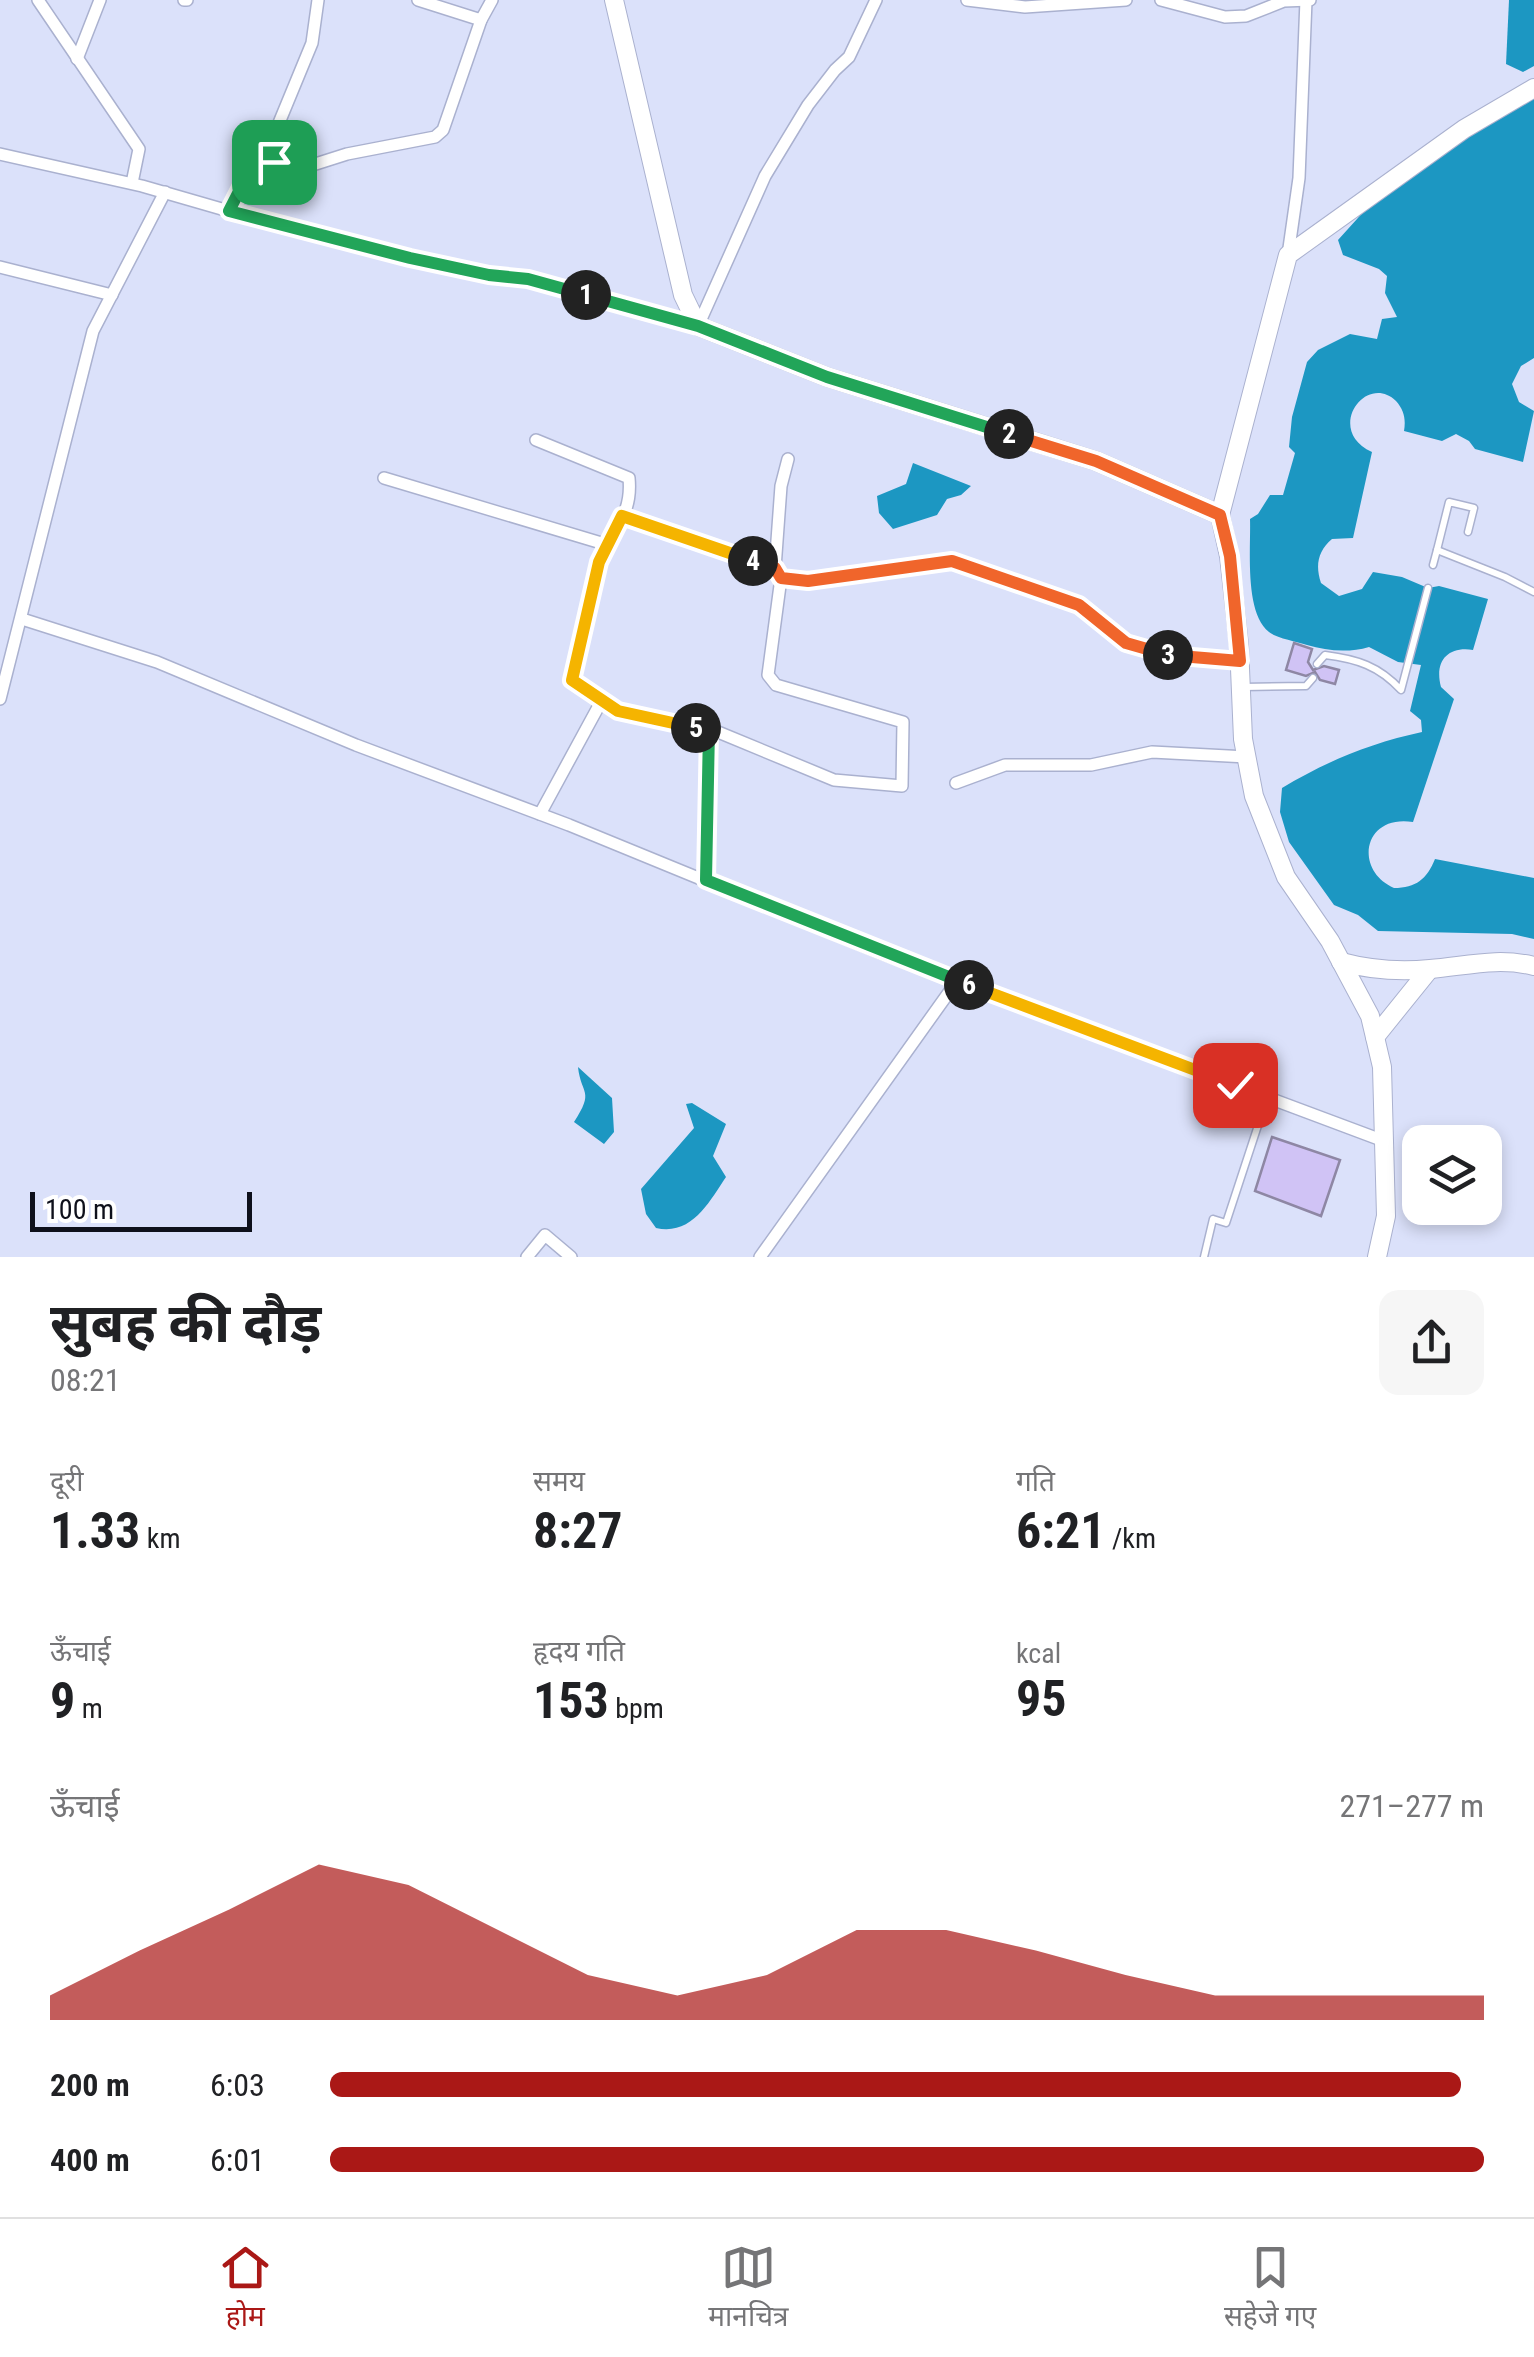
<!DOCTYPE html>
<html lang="hi">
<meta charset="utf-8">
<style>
:root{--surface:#fff;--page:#f6f6f6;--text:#202124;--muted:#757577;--line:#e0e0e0;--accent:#aa1816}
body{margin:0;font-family:"Roboto Condensed","Noto Sans Devanagari",sans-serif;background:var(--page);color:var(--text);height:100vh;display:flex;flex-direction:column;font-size:38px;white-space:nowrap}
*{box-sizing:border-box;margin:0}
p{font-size:32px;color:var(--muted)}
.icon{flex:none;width:55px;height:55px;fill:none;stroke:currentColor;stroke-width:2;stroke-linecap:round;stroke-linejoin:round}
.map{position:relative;height:1257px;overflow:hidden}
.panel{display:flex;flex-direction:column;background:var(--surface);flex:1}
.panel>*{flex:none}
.tools{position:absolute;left:1402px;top:1125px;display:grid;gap:20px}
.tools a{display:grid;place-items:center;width:100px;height:100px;border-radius:20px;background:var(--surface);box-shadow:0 5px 15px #0003;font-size:50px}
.scale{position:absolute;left:30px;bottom:25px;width:222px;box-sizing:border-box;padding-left:10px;border:5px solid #0e101b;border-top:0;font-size:28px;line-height:35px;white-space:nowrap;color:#0e101b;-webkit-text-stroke:8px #fff;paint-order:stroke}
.pin{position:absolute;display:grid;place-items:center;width:85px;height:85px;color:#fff;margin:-42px;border-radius:20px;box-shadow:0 5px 15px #0006}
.km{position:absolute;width:50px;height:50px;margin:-25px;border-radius:50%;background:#222;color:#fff;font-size:28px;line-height:50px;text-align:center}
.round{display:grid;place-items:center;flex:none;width:105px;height:105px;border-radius:20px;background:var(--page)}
.summary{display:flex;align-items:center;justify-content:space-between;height:170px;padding:0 50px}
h1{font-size:55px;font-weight:700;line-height:75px}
.metrics{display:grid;grid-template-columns:repeat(3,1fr);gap:15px;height:170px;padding:10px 50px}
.metrics div{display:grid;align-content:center}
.metrics b{font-size:50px;font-weight:700}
.metrics small{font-size:28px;font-weight:400}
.metrics p{font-size:28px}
.chart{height:280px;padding:20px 50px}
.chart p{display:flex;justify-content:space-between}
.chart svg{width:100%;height:180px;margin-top:10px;fill:var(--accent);opacity:.7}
ul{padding:0 50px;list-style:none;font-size:32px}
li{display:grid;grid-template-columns:160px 120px 1fr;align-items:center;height:75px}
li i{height:25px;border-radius:12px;background:var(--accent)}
.menu{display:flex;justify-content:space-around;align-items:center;height:140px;border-top:2px solid var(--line);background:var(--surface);font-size:28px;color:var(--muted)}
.menu a{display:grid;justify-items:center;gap:5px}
.menu .selected{color:var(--accent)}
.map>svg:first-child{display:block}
</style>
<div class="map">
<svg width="1534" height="1257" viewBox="0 0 1534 1257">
<rect width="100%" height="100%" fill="#dbe1fa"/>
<g fill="#1c97c2">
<path d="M 1509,0 L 1534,0 L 1534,66 L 1523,72 L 1506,64 Z"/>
<path d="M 1534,95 L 1534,358 L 1521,366 L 1512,384 L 1519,402 L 1534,411 L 1523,462 L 1475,449 L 1469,441 L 1456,434 L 1442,441 L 1404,431 C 1406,419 1404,410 1396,401 C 1366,372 1324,430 1372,452 L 1353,538 L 1332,539 C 1318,551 1315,565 1321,583 L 1339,596 L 1362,589 L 1373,572 L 1402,577 L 1428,588 L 1439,586 L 1488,599 L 1473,650 C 1448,646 1434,661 1441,687 L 1454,699 L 1413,822 C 1362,814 1354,871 1394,888 C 1416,888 1427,879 1435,859 L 1534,878 L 1534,939 L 1512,934 L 1378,931 L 1358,915 L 1334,905 L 1289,842 L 1280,812 L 1282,788 C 1327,761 1371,743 1422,732 L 1421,720 L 1410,711 L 1421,665 L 1398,662 L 1369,647 C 1349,653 1327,651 1307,645 C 1296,641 1278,639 1269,632 C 1244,613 1251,547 1250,519 L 1258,514 L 1270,495 L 1283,495 L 1295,453 L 1289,447 L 1292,417 L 1307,362 L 1318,350 L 1350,334 L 1377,339 L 1382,319 L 1397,317 L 1385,293 L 1387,276 L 1379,269 L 1343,255 L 1338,240 L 1376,198 L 1486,123 Z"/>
<path d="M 913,463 L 971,486 L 961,495 L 947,499 L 937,515 L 893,529 L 879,513 L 877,496 L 906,484 Z"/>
<path d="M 578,1067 L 612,1098 L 614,1132 L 604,1144 L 574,1122 C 595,1090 581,1095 578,1067 Z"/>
<path d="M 692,1103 L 726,1124 L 713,1156 L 726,1177 C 709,1202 692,1236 656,1228 L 646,1214 L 641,1189 L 694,1128 L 686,1104 Z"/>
</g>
<g fill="#d0c3f5" stroke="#8e87a4" stroke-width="2.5">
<path d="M 1294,643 L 1312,649 L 1308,662 L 1313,670 L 1324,666 L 1339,670 L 1335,684 L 1320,680 L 1315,672 L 1306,676 L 1286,670 Z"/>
<path d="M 1272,1137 L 1340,1160 L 1321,1216 L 1255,1191 Z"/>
</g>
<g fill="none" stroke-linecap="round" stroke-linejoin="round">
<defs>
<g id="lane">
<path d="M 1437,550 L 1449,502 L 1474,508 L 1468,532"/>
<path d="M 1433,565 L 1437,550 L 1505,577 L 1534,592"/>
<path d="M 1317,664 L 1325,655 C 1357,659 1379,666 1401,690 L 1428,588"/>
<path d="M 1243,687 L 1306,686 L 1313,678"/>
<path d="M 1204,1257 L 1213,1219 L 1226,1223 L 1267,1098"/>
</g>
<g id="street">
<path d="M 38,0 L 139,149 L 132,183"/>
<path d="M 184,0 L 187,0"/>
<path d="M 418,0 L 481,20"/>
<path d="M 967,0 L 1025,7 L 1126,0"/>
<path d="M 1161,0 L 1225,17 L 1246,16 L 1284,1 L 1310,0"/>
<path d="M 77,59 L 100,0"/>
<path d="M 0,154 L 142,186 L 246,216 L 409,258 L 489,275 L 528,279 L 698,326 L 765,176 L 808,105 L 835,70 L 849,57 L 876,0"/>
<path d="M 263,155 L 274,162 L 303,168 L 347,154 L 435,137 L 443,130 L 481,20 L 492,0"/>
<path d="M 229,211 L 254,162 L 267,152 L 312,43 L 318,0"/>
<path d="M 1288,255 L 1299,178 L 1306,0"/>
<path d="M 0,267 L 112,295"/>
<path d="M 536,440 L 629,478 C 633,519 609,530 598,565 C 587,602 581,642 572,680 L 618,711 L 718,732 L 834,780 L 902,786 L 903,722 L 776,685 L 768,675 L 781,578 L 775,568 L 622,517"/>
<path d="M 384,478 L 608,545"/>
<path d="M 775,568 L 781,486 L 788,459"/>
<path d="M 781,578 L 808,581 L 953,561 L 1079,605 L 1127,643 L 1165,655 L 1239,661"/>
<path d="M 22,619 L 157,662 L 356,745 L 569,825 L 884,954 L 1384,1141"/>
<path d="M 0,699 L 93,331 L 165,192"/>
<path d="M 956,783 L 1005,765 L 1091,765 L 1152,752 L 1247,757"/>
<path d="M 540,814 L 602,700"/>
<path d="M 706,881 L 709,731"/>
<path d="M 527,1257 L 545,1235 L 571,1257"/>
<path d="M 760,1257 L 957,981"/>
</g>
<g id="secondary">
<path d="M 614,0 L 683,295 L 698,326 L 827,377 L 1096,461 L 1220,515 L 1229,556 L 1239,645 L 1243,739 L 1254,796 L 1286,877 L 1330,941 L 1370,1016 L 1382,1067 L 1386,1216 L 1377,1257"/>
<path d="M 1220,515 L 1288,255 L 1464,129 L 1534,88"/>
<path d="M 1341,962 C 1371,970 1399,972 1430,969 C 1466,966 1498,957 1534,966"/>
<path d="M 1375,1037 L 1429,970"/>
</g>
</defs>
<use href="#lane" stroke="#aab1cf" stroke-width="9"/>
<use href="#street" stroke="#aab1cf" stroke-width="14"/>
<use href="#secondary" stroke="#aab1cf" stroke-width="20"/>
<use href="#lane" stroke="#fff" stroke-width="6"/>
<use href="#street" stroke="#fff" stroke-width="11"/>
<use href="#secondary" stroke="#fff" stroke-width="18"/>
</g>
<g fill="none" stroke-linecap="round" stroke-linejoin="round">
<defs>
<path id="split-1" d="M 274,162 L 263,155 L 254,162 L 229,211 L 410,258 L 489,275 L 528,279 L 586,295"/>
<path id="split-2" d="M 586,295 L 698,326 L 827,377 L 1009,434"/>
<path id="split-3" d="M 1009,434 L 1096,461 L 1220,515 L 1230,556 L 1240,661 L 1168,655"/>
<path id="split-4" d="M 753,561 L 775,568 L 781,578 L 808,581 L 952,561 L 1079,605 L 1126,643 L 1168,655"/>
<path id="split-5" d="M 696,728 L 618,711 L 572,680 L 599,562 L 622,516 L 753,561"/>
<path id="split-6" d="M 696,728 L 709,730 L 706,880 L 969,985"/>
<path id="split-7" d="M 969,985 L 1235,1085"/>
</defs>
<use href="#split-1" stroke="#fff" stroke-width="20"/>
<use href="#split-2" stroke="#fff" stroke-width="20"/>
<use href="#split-3" stroke="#fff" stroke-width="20"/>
<use href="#split-4" stroke="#fff" stroke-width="20"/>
<use href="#split-5" stroke="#fff" stroke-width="20"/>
<use href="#split-6" stroke="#fff" stroke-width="20"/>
<use href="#split-7" stroke="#fff" stroke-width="20"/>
<use href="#split-1" stroke="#22a559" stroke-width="12"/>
<use href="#split-2" stroke="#22a559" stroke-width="12"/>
<use href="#split-3" stroke="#f0652b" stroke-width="12"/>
<use href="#split-4" stroke="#f0652b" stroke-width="12"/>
<use href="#split-5" stroke="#f5b400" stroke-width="12"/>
<use href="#split-6" stroke="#22a559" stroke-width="12"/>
<use href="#split-7" stroke="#f5b400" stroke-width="12"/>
</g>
</svg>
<div class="tools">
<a><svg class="icon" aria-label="layers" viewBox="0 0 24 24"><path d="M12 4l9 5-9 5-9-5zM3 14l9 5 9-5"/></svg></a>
</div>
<div class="scale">100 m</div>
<div class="pin" style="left:274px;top:162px;background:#1e9e55"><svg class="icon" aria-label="arrive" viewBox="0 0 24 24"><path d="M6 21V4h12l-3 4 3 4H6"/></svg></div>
<div class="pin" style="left:1235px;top:1085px;background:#d93025"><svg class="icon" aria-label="check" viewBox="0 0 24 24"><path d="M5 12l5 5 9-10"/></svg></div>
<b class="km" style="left:586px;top:295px">1</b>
<b class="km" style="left:1009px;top:434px">2</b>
<b class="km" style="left:1168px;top:655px">3</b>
<b class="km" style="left:753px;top:561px">4</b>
<b class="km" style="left:696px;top:728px">5</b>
<b class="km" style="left:969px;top:985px">6</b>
</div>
<section class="panel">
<div class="summary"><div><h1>सुबह की दौड़</h1><p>08:21</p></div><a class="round"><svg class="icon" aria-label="share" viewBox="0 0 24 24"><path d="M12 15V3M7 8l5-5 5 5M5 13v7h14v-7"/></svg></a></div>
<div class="metrics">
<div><p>दूरी</p><b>1.33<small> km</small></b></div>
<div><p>समय</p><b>8:27</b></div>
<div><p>गति</p><b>6:21<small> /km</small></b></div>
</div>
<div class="metrics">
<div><p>ऊँचाई</p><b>9<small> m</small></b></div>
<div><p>हृदय गति</p><b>153<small> bpm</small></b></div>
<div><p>kcal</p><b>95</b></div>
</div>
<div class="chart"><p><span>ऊँचाई</span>271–277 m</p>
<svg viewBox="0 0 160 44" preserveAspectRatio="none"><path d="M0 44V38L10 27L20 17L30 6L40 11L50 22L60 33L70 38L80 33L90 22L100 22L110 27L120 33L130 38L140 38L150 38L160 38V44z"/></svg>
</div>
<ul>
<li><b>200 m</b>6:03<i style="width:98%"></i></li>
<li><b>400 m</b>6:01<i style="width:100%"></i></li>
</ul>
</section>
<nav class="menu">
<a class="selected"><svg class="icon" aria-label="home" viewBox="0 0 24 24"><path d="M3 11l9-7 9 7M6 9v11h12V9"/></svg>होम</a>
<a><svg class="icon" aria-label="map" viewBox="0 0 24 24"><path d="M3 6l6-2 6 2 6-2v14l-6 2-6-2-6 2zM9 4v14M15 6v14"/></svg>मानचित्र</a>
<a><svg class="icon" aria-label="saved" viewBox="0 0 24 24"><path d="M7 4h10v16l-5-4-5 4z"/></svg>सहेजे गए</a>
</nav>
